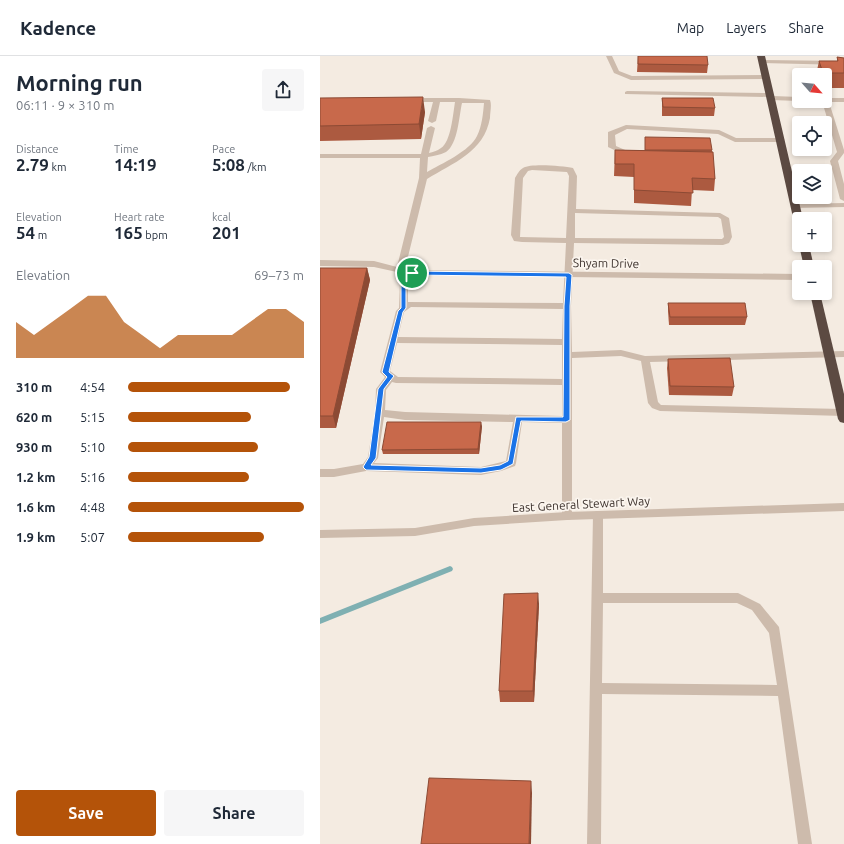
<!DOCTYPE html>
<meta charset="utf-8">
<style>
:root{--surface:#fff;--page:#f6f6f7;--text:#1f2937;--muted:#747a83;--line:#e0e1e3;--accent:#b45309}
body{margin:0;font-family:Ubuntu,sans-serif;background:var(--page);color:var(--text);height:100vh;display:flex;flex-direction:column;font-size:15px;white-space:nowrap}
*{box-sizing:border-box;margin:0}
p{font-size:13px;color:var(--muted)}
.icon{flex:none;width:22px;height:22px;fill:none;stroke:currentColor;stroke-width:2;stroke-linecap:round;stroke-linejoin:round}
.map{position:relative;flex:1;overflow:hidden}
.details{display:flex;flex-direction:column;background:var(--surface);width:320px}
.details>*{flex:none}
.needle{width:26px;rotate:117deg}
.fabs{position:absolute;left:472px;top:12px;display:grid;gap:8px}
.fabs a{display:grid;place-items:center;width:40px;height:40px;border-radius:4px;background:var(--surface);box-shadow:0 2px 6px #0003;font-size:20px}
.pin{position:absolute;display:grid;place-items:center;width:34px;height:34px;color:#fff;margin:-17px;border:2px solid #fff;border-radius:50%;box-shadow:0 1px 4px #0007}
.round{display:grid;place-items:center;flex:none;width:42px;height:42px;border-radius:4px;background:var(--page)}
.summary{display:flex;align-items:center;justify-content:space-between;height:68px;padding:0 16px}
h1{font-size:22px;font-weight:700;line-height:30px}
.stats{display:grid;grid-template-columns:repeat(3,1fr);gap:6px;height:68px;padding:4px 16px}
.stats div{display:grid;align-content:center}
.stats b{font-size:17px;font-weight:700}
.stats small{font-size:11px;font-weight:400}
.stats p{font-size:11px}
.chart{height:112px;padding:8px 16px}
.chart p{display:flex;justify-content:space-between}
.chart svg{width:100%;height:72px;margin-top:4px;fill:var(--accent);opacity:.7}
.button{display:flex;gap:8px;margin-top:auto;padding:8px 16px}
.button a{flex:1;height:46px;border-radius:4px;background:var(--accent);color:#fff;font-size:16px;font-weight:700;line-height:46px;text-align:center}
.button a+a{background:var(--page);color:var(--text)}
ul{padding:0 16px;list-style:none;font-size:13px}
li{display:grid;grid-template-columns:64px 48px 1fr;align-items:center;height:30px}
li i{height:10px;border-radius:5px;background:var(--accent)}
header{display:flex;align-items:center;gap:24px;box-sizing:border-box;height:56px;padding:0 20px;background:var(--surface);border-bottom:1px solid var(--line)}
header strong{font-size:19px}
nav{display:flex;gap:22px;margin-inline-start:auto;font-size:14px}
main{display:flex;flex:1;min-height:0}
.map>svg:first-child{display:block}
</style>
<header>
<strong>Kadence</strong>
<nav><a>Map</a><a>Layers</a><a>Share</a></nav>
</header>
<main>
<section class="details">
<div class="summary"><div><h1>Morning run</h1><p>06:11 · 9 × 310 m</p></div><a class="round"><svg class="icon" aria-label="share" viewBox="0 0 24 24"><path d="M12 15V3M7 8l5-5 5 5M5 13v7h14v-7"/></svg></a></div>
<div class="stats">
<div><p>Distance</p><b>2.79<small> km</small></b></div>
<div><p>Time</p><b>14:19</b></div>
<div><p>Pace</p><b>5:08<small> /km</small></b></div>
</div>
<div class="stats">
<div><p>Elevation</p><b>54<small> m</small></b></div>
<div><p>Heart rate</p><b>165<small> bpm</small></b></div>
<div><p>kcal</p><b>201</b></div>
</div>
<div class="chart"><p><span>Elevation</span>69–73 m</p>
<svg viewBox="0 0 160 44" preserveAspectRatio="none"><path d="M0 44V22L10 30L20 22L30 14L40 6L50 6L60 22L70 30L80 38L90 30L100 30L110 30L120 30L130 22L140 14L150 14L160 22V44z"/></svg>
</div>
<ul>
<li><b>310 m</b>4:54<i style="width:92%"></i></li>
<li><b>620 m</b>5:15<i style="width:70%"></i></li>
<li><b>930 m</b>5:10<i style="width:74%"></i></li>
<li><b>1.2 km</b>5:16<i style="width:69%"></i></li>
<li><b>1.6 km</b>4:48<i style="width:100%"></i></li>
<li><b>1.9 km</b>5:07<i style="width:77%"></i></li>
</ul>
<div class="button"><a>Save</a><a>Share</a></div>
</section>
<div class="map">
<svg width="524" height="788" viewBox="0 0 524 788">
<rect width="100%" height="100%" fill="#f4ebe1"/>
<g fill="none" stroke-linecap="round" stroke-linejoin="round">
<path fill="#7fb0b2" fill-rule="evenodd" d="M 130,510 L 132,511 L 133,513 L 132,515 L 0,568 L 0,562 Z"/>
<g fill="#cdbbac" fill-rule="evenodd">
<path d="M 286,0 L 292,0 L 299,15 L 312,20 L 446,19 L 449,21 L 446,23 L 311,24 L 294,17 Z"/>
<path d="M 443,4 L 524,5 L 524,9 L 441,7 L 440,6 Z"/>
<path d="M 307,35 L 450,37 L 452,38 L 453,40 L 479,41 L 479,45 L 451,44 L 449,43 L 448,41 L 305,38 L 305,36 Z"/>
<path d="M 139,42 L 170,44 C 172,49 170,56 170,62 C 164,96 133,107 107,123 L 85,213 L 95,215 L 96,217 L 88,225 L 88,246 L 243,247 L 246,187 L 202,186 L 194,185 L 191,179 L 195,122 C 197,119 199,114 203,112 C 211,107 243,110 253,112 L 257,120 L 256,153 L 400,157 L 409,162 L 412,181 L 409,187 L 403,189 L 254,187 L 251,250 L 252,296 L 301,294 L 325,300 L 524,295 L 524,301 L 330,306 L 338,346 L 341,349 L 523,353 L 524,360 L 340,355 L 332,352 L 328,347 L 321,305 L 301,300 L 252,302 L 252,460 L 251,463 L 247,464 L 243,463 L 242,460 L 242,367 L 202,366 L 196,407 L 195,410 L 181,415 L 161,419 L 46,415 L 14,421 L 0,421 L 0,413 L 14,413 L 43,408 L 48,401 L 55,357 L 56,333 L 65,321 L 60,316 L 76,255 L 79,252 L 80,224 L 86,218 L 54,211 L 0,210 L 0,204 L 54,205 L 77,211 L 99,122 L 100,102 L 0,102 L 0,98 L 101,98 L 107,72 L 111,70 L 115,72 L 109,97 C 113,96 117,95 121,92 C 131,86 133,58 135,46 L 120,46 L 116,65 L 112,67 L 108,65 L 113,46 L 90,46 L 87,44 L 90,42 ZM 142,47 L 164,47 C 163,58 162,70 157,80 C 150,95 121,108 107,116 L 108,101 C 113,100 120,99 126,96 C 138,88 139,60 142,47 ZM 212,114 L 247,116 L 249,120 L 246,182 L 200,181 L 203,122 L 208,115 ZM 255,157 L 398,161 L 401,163 L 404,181 L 402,183 L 255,182 ZM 91,251 L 243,253 L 242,283 L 78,281 L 84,256 ZM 77,287 L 242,289 L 242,323 L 78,321 L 70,315 ZM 72,326 L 76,327 L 242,329 L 242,360 L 85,356 L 65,354 L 66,334 ZM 64,361 L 85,364 L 193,366 L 186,405 L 161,411 L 54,407 L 58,402 Z"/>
<path d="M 505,42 L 524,42 L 524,46 L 509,46 L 524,94 L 524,97 L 518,105 L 524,128 L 524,145 L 520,143 L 510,105 L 517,96 L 502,45 L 505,45 Z"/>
<path d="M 306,69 L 399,74 L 416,82 L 461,82 L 465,84 L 461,86 L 415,86 L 398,78 L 307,73 L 295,79 L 296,90 L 312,97 L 312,101 L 309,101 L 288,91 L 288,76 Z"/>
<path d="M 524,147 L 524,151 L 475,152 L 471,150 L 475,148 Z"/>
<path d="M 278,455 L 282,456 L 283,459 L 283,537 L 418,537 L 440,548 L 459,571 L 492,788 L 478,788 L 458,640 L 282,638 L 281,788 L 267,788 L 273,459 L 274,456 ZM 283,547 L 417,547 L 432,554 L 449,577 L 457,629 L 282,627 Z"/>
</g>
<g fill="#cdbbac" fill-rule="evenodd">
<path d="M 92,214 L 479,218 L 479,224 L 89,219 L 88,217 Z"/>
<path d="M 524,447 L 524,455 L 247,464 L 154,470 L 95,480 L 0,482 L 0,474 L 95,472 L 154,462 L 247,456 Z"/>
</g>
<g fill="#5c4a42" fill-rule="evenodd">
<path d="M 437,0 L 445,0 L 483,163 L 479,163 L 479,169 L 474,166 Z"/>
<path d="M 479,189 L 489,189 L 494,211 L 484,211 Z"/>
<path d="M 490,237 L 500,237 L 524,338 L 524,367 L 520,366 L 518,363 Z"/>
</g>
</g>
<g fill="#ac5a40">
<path d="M 318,0 L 388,9 L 387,17 L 317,16 Z"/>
<path d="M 517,1 L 524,2 L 524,32 L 505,32 L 505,19 L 496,19 L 499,5 L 517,5 Z"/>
<path d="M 0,42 L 105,56 L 101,83 L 0,85 Z"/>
<path d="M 342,42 L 395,52 L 394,60 L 342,60 Z"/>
<path d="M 325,81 L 392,94 L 395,123 L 394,135 L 372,134 L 371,150 L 314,147 L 314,121 L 294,120 L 295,94 L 325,94 Z"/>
<path d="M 0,212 L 47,212 L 50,224 L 16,372 L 0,372 Z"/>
<path d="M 348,247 L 427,261 L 425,269 L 349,269 L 348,255 Z"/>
<path d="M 348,303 L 414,331 L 412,340 L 349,339 L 347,312 Z"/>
<path d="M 162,370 L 159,398 L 63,398 L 62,394 Z"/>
<path d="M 219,548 L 214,646 L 180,646 L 179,635 Z"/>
</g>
<g fill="#8c4a34">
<path d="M 103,41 L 105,56 L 101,83 L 99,68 Z"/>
<path d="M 47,212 L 50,224 L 16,372 L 13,360 Z"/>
<path d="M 161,366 L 162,370 L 159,398 L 158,393 Z"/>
<path d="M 218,537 L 219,548 L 214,646 L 213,635 Z"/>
<path d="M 211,725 L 212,737 L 211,788 L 209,788 Z"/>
</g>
<g fill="#c8694b" stroke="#8c4a34">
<path d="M 318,0 L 387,0 L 388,9 L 318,8 Z"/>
<path d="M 517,1 L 524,2 L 524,17 L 503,17 L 499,5 L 518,5 Z"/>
<path d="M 103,41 L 99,68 L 0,70 L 0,42 Z"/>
<path d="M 342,42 L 393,42 L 395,52 L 343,51 Z"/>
<path d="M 325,81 L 390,82 L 392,94 L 325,94 Z"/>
<path d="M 295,94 L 393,96 L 395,123 L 372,122 L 373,137 L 314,134 L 314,108 L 295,108 Z"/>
<path d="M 0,212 L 47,212 L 13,360 L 0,360 Z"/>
<path d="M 348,247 L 425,247 L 427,261 L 350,261 Z"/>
<path d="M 410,302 L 414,331 L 350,330 L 348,303 Z"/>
<path d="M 67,366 L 161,366 L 158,393 L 62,394 Z"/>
<path d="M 218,537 L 213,635 L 179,635 L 184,538 Z"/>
<path d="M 109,722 L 211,725 L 209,788 L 101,788 Z"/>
</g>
<path fill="#1a73e8" stroke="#fff" fill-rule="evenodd" d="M 92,215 L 249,217 L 252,219 L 250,250 L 250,364 L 246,366 L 201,365 L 193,408 L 181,414 L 161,417 L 46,414 L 43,411 L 49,401 L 58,333 L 67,321 L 62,316 L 78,255 L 81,252 L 81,224 ZM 93,219 L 246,221 L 244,250 L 243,361 L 196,361 L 188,405 L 180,409 L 161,412 L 51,409 L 56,402 L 64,333 L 74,320 L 69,316 L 83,256 L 86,252 L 86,225 Z"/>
<g text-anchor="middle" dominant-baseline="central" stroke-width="3.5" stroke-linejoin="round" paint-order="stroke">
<g font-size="12" fill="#3b302b" stroke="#fbf5ee">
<text transform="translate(286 207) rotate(1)">Shyam Drive</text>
<text transform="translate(261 448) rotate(-3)">East General Stewart Way</text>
</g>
</g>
</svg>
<div class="fabs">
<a><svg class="needle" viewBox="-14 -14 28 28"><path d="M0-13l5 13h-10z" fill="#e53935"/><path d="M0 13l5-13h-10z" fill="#747a83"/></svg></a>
<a><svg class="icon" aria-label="locate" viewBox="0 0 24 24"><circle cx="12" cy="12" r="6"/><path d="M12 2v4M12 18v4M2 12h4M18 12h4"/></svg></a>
<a><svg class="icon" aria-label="layers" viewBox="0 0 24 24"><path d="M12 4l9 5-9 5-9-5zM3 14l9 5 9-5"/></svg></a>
<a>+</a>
<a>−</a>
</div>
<div class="pin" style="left:92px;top:217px;background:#1e9e55"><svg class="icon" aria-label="arrive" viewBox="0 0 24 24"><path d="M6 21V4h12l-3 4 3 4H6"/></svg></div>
</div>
</main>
